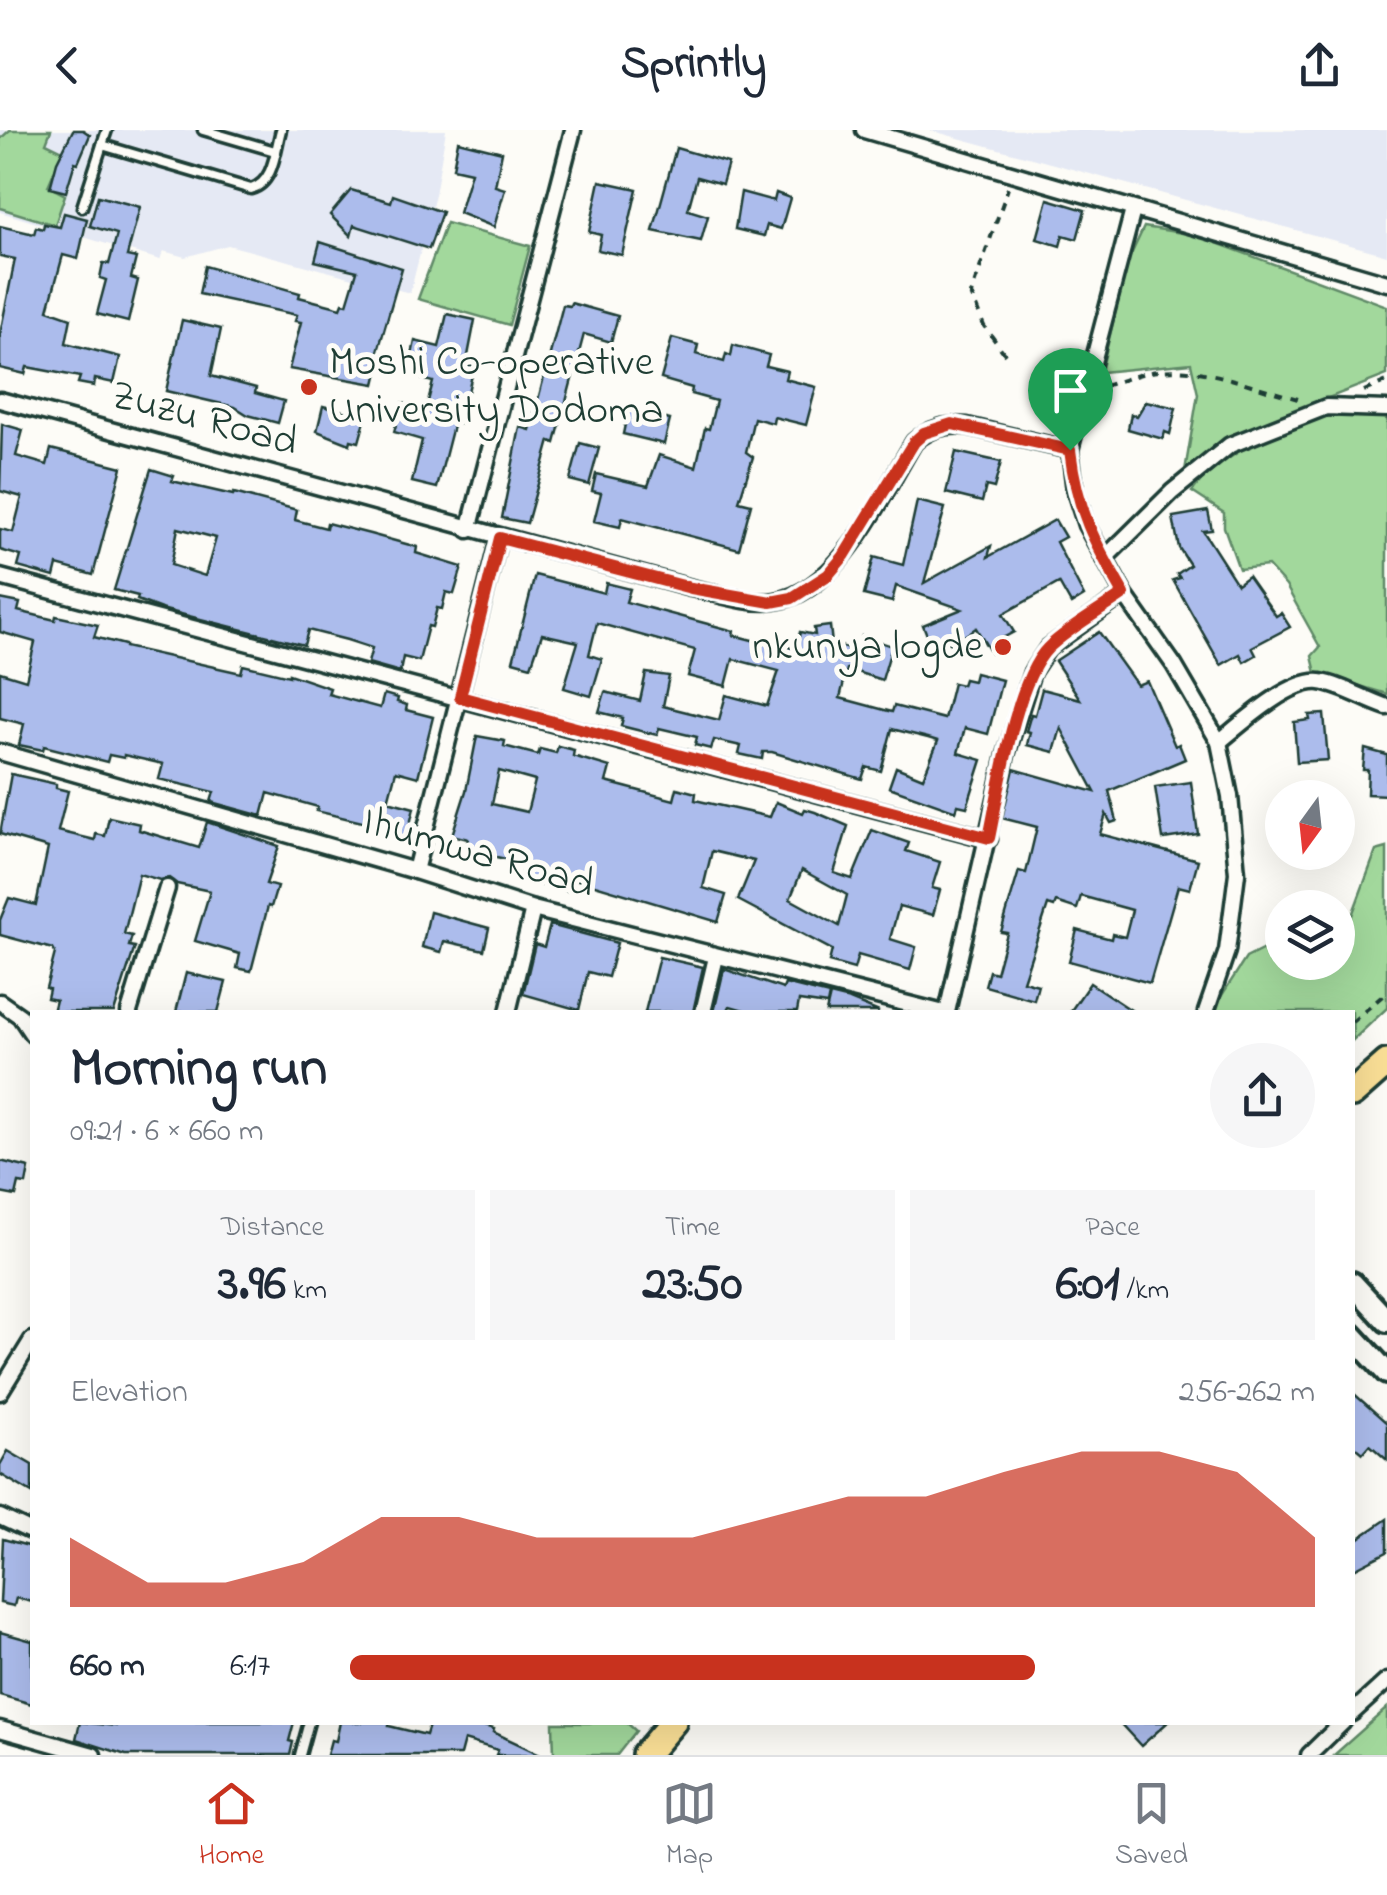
<!DOCTYPE html>
<meta charset="utf-8">
<style>
:root{--surface:#fff;--page:#f6f6f7;--text:#1f2937;--muted:#747a83;--line:#e0e1e3;--accent:#c8321e}
body{margin:0;font-family:"Indie Flower",sans-serif;background:var(--page);color:var(--text);height:100vh;display:flex;flex-direction:column;font-size:38px;white-space:nowrap}
*{box-sizing:border-box;margin:0}
p{font-size:32px;color:var(--muted)}
.icon{flex:none;width:55px;height:55px;fill:none;stroke:currentColor;stroke-width:2;stroke-linecap:round;stroke-linejoin:round}
.map{position:relative;flex:1;overflow:hidden}
.panel{position:absolute;left:30px;top:880px;width:1325px;height:715px;display:flex;flex-direction:column;background:var(--surface);border-radius:0px;box-shadow:0 10px 40px #0002}
.panel>*{flex:none}
.needle{width:65px;rotate:195deg}
.fabs{position:absolute;left:1265px;top:650px;display:grid;gap:20px}
.fabs a{display:grid;place-items:center;width:90px;height:90px;border-radius:50%;background:var(--surface);box-shadow:0 10px 40px #0002;font-size:50px}
.pin{position:absolute;display:grid;place-items:center;width:85px;height:85px;color:#fff;margin:-102px -42px;border-radius:50% 50% 50% 0;rotate:-45deg;box-shadow:0 0 10px #0007}
.pin .icon{rotate:45deg}
.round{display:grid;place-items:center;flex:none;width:105px;height:105px;border-radius:52px;background:var(--page)}
.headline{display:flex;align-items:center;justify-content:space-between;height:170px;padding:0 40px}
h1{font-size:55px;font-weight:800;line-height:75px}
.metrics{display:grid;grid-template-columns:repeat(3,1fr);gap:15px;height:170px;padding:10px 40px}
.metrics div{display:grid;align-content:center;border-radius:0px;background:var(--page);text-align:center}
.metrics b{font-size:50px;font-weight:800}
.metrics small{font-size:28px;font-weight:400}
.metrics p{font-size:28px}
.chart{height:280px;padding:20px 40px}
.chart p{display:flex;justify-content:space-between}
.chart svg{width:100%;height:180px;margin-top:10px;fill:var(--accent);opacity:.7}
ul{padding:0 40px;list-style:none;font-size:32px}
li{display:grid;grid-template-columns:160px 120px 1fr;align-items:center;height:75px}
li i{height:25px;border-radius:12px;background:var(--accent)}
header{display:flex;justify-content:space-between;align-items:center;height:130px;padding:0 40px;background:var(--surface);font-size:45px;font-weight:800}
.tab-bar{display:flex;justify-content:space-around;align-items:center;height:140px;border-top:2px solid var(--line);background:var(--surface);font-size:28px;color:var(--muted)}
.tab-bar a{display:grid;justify-items:center;gap:5px}
.tab-bar .on{color:var(--accent)}
.map>svg:first-child{display:block}
</style>
<header><svg class="icon" aria-label="back" viewBox="0 0 24 24"><path d="M15 5l-7 7 7 7"/></svg>Sprintly<svg class="icon" aria-label="share" viewBox="0 0 24 24"><path d="M12 15V3M7 8l5-5 5 5M5 13v7h14v-7"/></svg></header>
<div class="map">
<svg width="1387" height="1625" viewBox="0 0 1387 1625">
<rect width="100%" height="100%" fill="#fdfcf7"/>
<filter id="ink" filterUnits="userSpaceOnUse"><feTurbulence type="fractalNoise" baseFrequency=".01" numOctaves="2"/><feDisplacementMap in="SourceGraphic" scale="20" xChannelSelector="R" yChannelSelector="G"/><feConvolveMatrix kernelMatrix="1 2 1 2 8 2 1 2 1" color-interpolation-filters="sRGB"/></filter>
<g filter="url(#ink)">
<g fill="#e5e9f4">
<path d="M 0,0 L 446,0 L 435,65 L 410,163 L 228,115 L 185,127 L 163,121 L 160,130 L 0,82 Z"/>
<path d="M 929,0 L 1387,0 L 1387,125 Z"/>
</g>
<g fill="#a2d89c" stroke="#608a68" stroke-width="2.5">
<path d="M 10,0 L 51,0 L 46,13 L 63,21 L 48,56 L 65,65 L 55,95 L 0,78 L 0,9 Z"/>
<path d="M 446,93 L 530,116 L 509,195 L 418,169 Z"/>
<path d="M 1144,97 L 1195,105 L 1387,176 L 1387,245 L 1226,308 L 1185,341 L 1198,264 L 1191,233 L 1101,242 L 1128,131 Z"/>
<path d="M 1374,285 L 1387,287 L 1387,564 L 1316,543 L 1312,526 L 1320,517 L 1286,456 L 1268,436 L 1239,439 L 1224,397 L 1224,383 L 1192,362 L 1206,344 L 1250,314 L 1320,287 Z"/>
<path d="M 1387,718 L 1387,878 L 1353,910 L 1352,882 L 1211,882 L 1246,828 L 1278,812 L 1282,813 L 1282,832 L 1338,832 L 1338,816 L 1341,815 L 1376,721 Z"/>
<path d="M 1387,1578 L 1387,1625 L 1334,1625 Z"/>
<path d="M 553,1593 L 627,1593 L 636,1601 L 617,1625 L 554,1625 Z"/>
</g>
<g fill="#acbcec" stroke="#1f3d34" stroke-width="2.5" fill-rule="evenodd">
<path d="M 73,0 L 83,0 L 90,5 L 78,33 L 75,32 L 66,62 L 50,58 L 57,32 Z"/>
<path d="M 458,11 L 502,22 L 495,56 L 505,59 L 494,97 L 459,83 L 471,42 L 453,38 Z"/>
<path d="M 676,18 L 728,33 L 722,54 L 697,47 L 688,80 L 708,86 L 701,111 L 653,101 Z"/>
<path d="M 600,51 L 637,59 L 622,125 L 598,120 L 601,105 L 589,102 Z"/>
<path d="M 351,60 L 391,72 L 393,65 L 442,82 L 429,119 L 354,95 L 351,106 L 330,85 Z"/>
<path d="M 741,62 L 774,71 L 776,63 L 790,68 L 781,99 L 767,95 L 764,106 L 735,99 Z"/>
<path d="M 98,66 L 140,77 L 127,126 L 136,128 L 131,148 L 138,150 L 128,192 L 97,184 L 106,150 L 100,148 L 103,133 L 109,134 L 117,104 L 90,96 Z"/>
<path d="M 1048,69 L 1085,80 L 1077,109 L 1063,105 L 1060,116 L 1037,109 Z"/>
<path d="M 64,83 L 87,89 L 78,129 L 63,125 L 48,180 L 71,188 L 66,213 L 120,227 L 114,253 L 95,249 L 94,256 L 78,253 L 80,247 L 27,237 L 25,244 L 0,238 L 0,204 L 15,129 L 0,126 L 0,96 L 34,104 L 36,97 L 43,99 L 44,94 L 60,97 Z"/>
<path d="M 320,112 L 402,138 L 376,228 L 381,229 L 375,254 L 289,239 L 301,192 L 295,191 L 297,185 L 199,164 L 205,136 L 300,163 L 299,167 L 341,178 L 343,173 L 347,174 L 357,141 L 315,131 Z"/>
<path d="M 571,173 L 618,186 L 611,212 L 584,204 L 555,313 L 550,311 L 527,393 L 502,388 L 520,297 L 530,300 L 563,175 L 570,176 Z"/>
<path d="M 447,184 L 475,190 L 466,236 L 474,237 L 460,294 L 454,292 L 437,358 L 412,352 L 422,310 L 394,302 L 402,273 L 426,279 L 433,252 L 422,249 L 427,228 L 412,225 L 415,211 L 439,217 Z"/>
<path d="M 182,190 L 221,199 L 211,246 L 256,258 L 255,263 L 284,271 L 278,293 L 248,285 L 235,277 L 166,261 Z"/>
<path d="M 672,208 L 698,215 L 696,224 L 724,232 L 726,224 L 731,226 L 733,215 L 769,225 L 766,236 L 787,241 L 785,249 L 816,257 L 806,295 L 774,287 L 773,293 L 754,288 L 746,322 L 753,327 L 739,371 L 751,374 L 739,419 L 622,388 L 620,397 L 594,391 L 601,363 L 592,361 L 596,344 L 648,356 L 659,325 L 696,337 L 705,298 L 709,299 L 716,271 L 691,264 L 692,258 L 661,249 Z"/>
<path d="M 1146,271 L 1176,278 L 1170,304 L 1165,302 L 1163,309 L 1128,299 L 1131,284 L 1137,286 Z"/>
<path d="M 323,276 L 366,287 L 359,312 L 351,310 L 350,314 L 317,301 Z"/>
<path d="M 628,280 L 670,290 L 664,314 L 623,304 Z"/>
<path d="M 2,294 L 23,300 L 16,326 L 47,335 L 51,319 L 122,337 L 93,445 L 57,435 L 54,447 L 18,437 L 21,426 L 0,420 L 0,399 L 13,402 L 22,367 L 0,361 Z"/>
<path d="M 580,313 L 599,318 L 589,355 L 570,350 Z"/>
<path d="M 956,322 L 1001,332 L 994,358 L 986,356 L 982,372 L 946,363 Z"/>
<path d="M 151,339 L 174,346 L 172,351 L 233,365 L 234,363 L 297,380 L 295,390 L 326,398 L 327,393 L 370,404 L 417,417 L 416,423 L 462,437 L 454,464 L 446,462 L 442,479 L 437,478 L 432,497 L 428,496 L 419,531 L 403,527 L 400,542 L 368,533 L 372,518 L 347,510 L 308,500 L 304,515 L 161,479 L 137,470 L 138,466 L 114,460 ZM 178,398 L 216,408 L 205,446 L 171,435 Z"/>
<path d="M 917,371 L 945,378 L 924,453 L 991,416 L 988,427 L 1055,390 L 1065,407 L 1056,412 L 1084,466 L 1071,474 L 1059,453 L 1003,484 L 1014,502 L 1001,509 L 1005,516 L 991,523 L 976,498 L 951,515 L 946,508 L 931,515 L 923,495 L 962,479 L 896,456 L 892,472 L 864,465 L 874,427 L 903,435 Z"/>
<path d="M 1208,381 L 1212,400 L 1203,401 L 1237,454 L 1248,446 L 1276,486 L 1281,483 L 1290,497 L 1252,517 L 1256,525 L 1244,532 L 1240,524 L 1221,535 L 1173,450 L 1180,448 L 1177,444 L 1190,435 L 1179,418 L 1173,387 Z"/>
<path d="M 535,445 L 604,463 L 606,453 L 630,459 L 626,472 L 734,501 L 733,505 L 787,519 L 788,517 L 796,519 L 800,502 L 815,505 L 814,498 L 830,496 L 832,514 L 858,521 L 862,506 L 892,516 L 882,550 L 847,539 L 840,568 L 892,582 L 894,576 L 944,589 L 953,553 L 962,555 L 964,549 L 973,551 L 975,543 L 1002,550 L 988,604 L 965,598 L 958,623 L 982,630 L 967,677 L 958,675 L 956,681 L 889,657 L 896,637 L 923,648 L 938,611 L 928,608 L 892,599 L 881,641 L 866,637 L 862,649 L 772,622 L 763,622 L 762,629 L 739,624 L 741,616 L 714,610 L 711,619 L 695,615 L 697,607 L 659,598 L 657,605 L 621,596 L 623,588 L 599,582 L 605,562 L 640,571 L 646,543 L 669,546 L 663,576 L 719,590 L 726,565 L 767,576 L 779,541 L 733,529 L 726,556 L 688,546 L 695,520 L 597,493 L 589,525 L 602,529 L 591,566 L 564,558 L 578,512 L 542,504 L 531,536 L 513,531 Z"/>
<path d="M 0,469 L 20,473 L 18,481 L 55,490 L 56,486 L 98,495 L 94,507 L 125,515 L 125,517 L 241,543 L 243,535 L 289,546 L 289,544 L 330,558 L 328,564 L 380,578 L 384,564 L 398,568 L 397,572 L 407,575 L 406,580 L 433,587 L 418,647 L 396,641 L 388,671 L 414,678 L 406,710 L 381,704 L 383,697 L 316,681 L 318,677 L 268,663 L 262,686 L 211,672 L 214,662 L 159,649 L 163,634 L 124,625 L 124,628 L 109,625 L 107,632 L 44,616 L 43,620 L 19,615 L 24,594 L 0,588 L 0,542 L 26,550 L 35,512 L 0,502 Z"/>
<path d="M 1099,502 L 1137,555 L 1147,551 L 1175,616 L 1179,614 L 1185,629 L 1109,661 L 1117,691 L 1111,693 L 1106,684 L 1100,704 L 1198,730 L 1190,759 L 1178,756 L 1150,853 L 1069,831 L 1077,800 L 1111,809 L 1112,804 L 1125,807 L 1132,780 L 1081,766 L 1077,779 L 1056,772 L 1054,777 L 1048,775 L 1023,851 L 1038,855 L 1034,870 L 985,856 L 989,841 L 996,843 L 1007,803 L 1001,802 L 1012,764 L 1019,741 L 1026,743 L 1037,697 L 1002,688 L 1014,639 L 1095,662 L 1061,598 L 1054,622 L 1027,615 L 1030,602 L 1026,601 L 1031,584 L 1035,585 L 1042,559 L 1080,569 L 1055,531 Z"/>
<path d="M 1324,584 L 1328,630 L 1297,632 L 1294,592 L 1310,590 L 1309,585 Z"/>
<path d="M 477,606 L 505,611 L 504,616 L 538,625 L 540,619 L 556,623 L 558,616 L 574,620 L 573,626 L 610,637 L 606,652 L 674,670 L 677,658 L 696,663 L 695,670 L 770,687 L 776,672 L 803,683 L 805,679 L 815,682 L 848,696 L 834,743 L 852,749 L 872,700 L 909,713 L 906,721 L 940,732 L 932,758 L 940,760 L 933,785 L 899,776 L 890,809 L 916,817 L 910,840 L 858,825 L 854,839 L 829,832 L 832,820 L 738,770 L 754,731 L 712,721 L 703,758 L 726,765 L 718,792 L 575,749 L 572,762 L 520,750 L 524,733 L 478,723 L 479,720 L 467,717 L 468,709 L 452,705 L 466,661 ZM 499,641 L 535,651 L 527,682 L 492,674 ZM 802,740 L 847,765 L 839,796 L 790,769 Z"/>
<path d="M 1365,619 L 1387,625 L 1387,665 L 1367,664 L 1368,640 L 1363,640 Z"/>
<path d="M 11,644 L 56,654 L 56,658 L 68,661 L 58,701 L 95,710 L 96,704 L 105,706 L 109,687 L 140,694 L 139,700 L 199,718 L 207,692 L 279,716 L 266,754 L 277,757 L 271,777 L 268,776 L 251,841 L 237,838 L 240,824 L 195,811 L 210,761 L 177,754 L 169,748 L 160,750 L 139,744 L 124,804 L 132,806 L 129,816 L 135,817 L 114,882 L 53,882 L 56,870 L 47,868 L 49,859 L 46,858 L 55,823 L 53,819 L 0,805 L 0,790 L 9,768 L 36,775 L 48,718 L 0,704 Z"/>
<path d="M 1191,652 L 1198,704 L 1163,709 L 1155,657 Z"/>
<path d="M 430,782 L 489,798 L 484,820 L 444,811 L 441,822 L 422,817 Z"/>
<path d="M 550,795 L 617,813 L 608,847 L 588,842 L 579,880 L 523,864 L 535,814 L 544,817 Z"/>
<path d="M 659,827 L 703,837 L 693,882 L 645,882 Z"/>
<path d="M 724,839 L 783,859 L 785,854 L 829,865 L 827,875 L 799,871 L 797,882 L 751,882 L 730,876 L 727,882 L 714,882 Z"/>
<path d="M 186,843 L 226,852 L 218,882 L 176,882 Z"/>
<path d="M 1090,853 L 1134,882 L 1070,882 Z"/>
<path d="M 830,865 L 850,870 L 879,882 L 826,882 Z"/>
<path d="M 0,1031 L 29,1038 L 26,1054 L 19,1053 L 16,1066 L 0,1063 Z"/>
<path d="M 1352,1262 L 1387,1293 L 1387,1330 L 1370,1315 L 1363,1323 L 1352,1314 Z"/>
<path d="M 8,1321 L 32,1335 L 32,1363 L 0,1344 L 0,1335 Z"/>
<path d="M 1387,1389 L 1387,1422 L 1352,1440 L 1352,1413 Z"/>
<path d="M 3,1409 L 32,1417 L 32,1472 L 16,1468 L 14,1476 L 0,1473 Z"/>
<path d="M 0,1502 L 32,1511 L 32,1574 L 0,1565 Z"/>
<path d="M 80,1592 L 116,1596 L 117,1592 L 294,1592 L 289,1611 L 293,1612 L 290,1625 L 126,1625 L 76,1609 Z"/>
<path d="M 340,1592 L 390,1592 L 389,1596 L 426,1605 L 430,1592 L 471,1592 L 494,1599 L 493,1602 L 542,1625 L 496,1625 L 498,1620 L 464,1610 L 460,1625 L 327,1625 L 331,1610 L 336,1611 Z"/>
<path d="M 1119,1592 L 1168,1592 L 1141,1616 Z"/>
</g>
<g fill="none" stroke-linecap="round" stroke-linejoin="round">
<defs>
<g id="lane">
<path d="M 107,0 L 102,15 L 251,59 C 274,53 275,21 281,0"/>
<path d="M 203,0 L 275,21"/>
<path d="M 82,77 L 102,15"/>
<path d="M 300,1625 L 309,1592"/>
</g>
<g id="street">
<path d="M 864,0 L 1387,153"/>
<path d="M 1133,80 L 1070,320 L 1075,361 L 1086,395 L 1124,464 L 1174,535 L 1219,612 L 1230,666 L 1237,743 L 1227,821 L 1206,882"/>
<path d="M 0,270 L 691,458 C 716,463 750,475 775,471 C 840,462 883,363 914,312 C 930,298 946,294 967,296 L 1070,320"/>
<path d="M 469,400 L 573,0"/>
<path d="M 1104,429 L 1172,362 L 1230,315 L 1326,277 L 1387,279"/>
<path d="M 0,447 L 989,709"/>
<path d="M 1219,612 C 1242,593 1290,549 1320,552 C 1342,555 1365,570 1387,577"/>
<path d="M 0,622 L 415,741 L 533,779 L 940,882"/>
<path d="M 415,741 L 499,408"/>
<path d="M 0,872 L 20,886 L 32,904"/>
<path d="M 129,882 L 167,758"/>
<path d="M 508,882 L 533,779"/>
<path d="M 703,882 L 716,827"/>
<path d="M 947,882 L 1006,625 L 1032,542 L 1048,518 L 1124,464"/>
<path d="M 0,1262 L 32,1210"/>
<path d="M 0,1387 L 32,1402"/>
<path d="M 1352,1583 L 1387,1551"/>
<path d="M 0,1599 L 93,1625"/>
<path d="M 1309,1625 L 1343,1592"/>
</g>
<g id="secondary">
<path d="M 1352,1153 L 1387,1191"/>
<path d="M 1352,1205 L 1387,1243"/>
</g>
<g id="highway">
<path d="M 1352,964 L 1387,933"/>
<path d="M 645,1625 L 673,1592"/>
</g>
</defs>
<use href="#lane" stroke="#1f3d34" stroke-width="15"/>
<use href="#street" stroke="#1f3d34" stroke-width="21"/>
<use href="#secondary" stroke="#1f3d34" stroke-width="28"/>
<use href="#highway" stroke="#1f3d34" stroke-width="32"/>
<g stroke="#1f3d34" stroke-width="4" stroke-dasharray="8 8" stroke-linecap="butt">
<path d="M 1005,224 L 984,196 L 971,164 L 1008,58"/>
<path d="M 1104,256 C 1121,251 1139,243 1158,241 C 1206,236 1253,257 1298,269"/>
<path d="M 1364,261 L 1387,251"/>
<path d="M 1352,892 L 1387,862"/>
</g>
<use href="#lane" stroke="#fdfcf7" stroke-width="8"/>
<use href="#street" stroke="#fdfcf7" stroke-width="14"/>
<use href="#secondary" stroke="#fdfcf7" stroke-width="20"/>
<use href="#highway" stroke="#fadf96" stroke-width="25"/>
</g>
</g>
<g fill="none" stroke-linecap="round" stroke-linejoin="round" filter="url(#ink)">
<defs>
<path id="route" d="M 952,294 L 1070,320 C 1077,380 1094,412 1124,464 C 1100,481 1070,497 1048,518 C 1015,551 999,661 989,708 L 460,567 L 500,408 L 691,458 L 771,472 L 792,468 L 828,445 L 844,426 L 914,312 L 924,303 Z"/>
</defs>
<use href="#route" stroke="#fff" stroke-width="20"/>
<use href="#route" stroke="#c8321e" stroke-width="12"/>
</g>
<g fill="#c8321e" stroke="#fdfcf7" stroke-width="4">
<circle cx="309" cy="257" r="10"/>
<circle cx="1003" cy="517" r="10"/>
</g>
<g text-anchor="middle" dominant-baseline="central" stroke-width="10" stroke-linejoin="round" paint-order="stroke">
<g font-size="42" fill="#1f3d34" stroke="#fdfcf7" text-anchor="start">
<text x="329" y="233">Moshi Co-operative<tspan x="329" dy="48">University Dodoma</tspan></text>
<text x="983" y="517" text-anchor="end">nkunya logde</text>
</g>
<g font-size="42" fill="#1f3d34" stroke="#fdfcf7">
<text transform="translate(204 290) rotate(15)">Zuzu Road</text>
<text transform="translate(478 724) rotate(16)">Ihumwa Road</text>
</g>
</g>
</svg>
<div class="fabs">
<a><svg class="needle" viewBox="-14 -14 28 28"><path d="M0-13l5 13h-10z" fill="#e53935"/><path d="M0 13l5-13h-10z" fill="#747a83"/></svg></a>
<a><svg class="icon" aria-label="layers" viewBox="0 0 24 24"><path d="M12 4l9 5-9 5-9-5zM3 14l9 5 9-5"/></svg></a>
</div>
<div class="pin" style="left:1070px;top:320px;background:#1e9e55"><svg class="icon" aria-label="arrive" viewBox="0 0 24 24"><path d="M6 21V4h12l-3 4 3 4H6"/></svg></div>
<section class="panel">
<div class="headline"><div><h1>Morning run</h1><p>09:21 · 6 × 660 m</p></div><a class="round"><svg class="icon" aria-label="share" viewBox="0 0 24 24"><path d="M12 15V3M7 8l5-5 5 5M5 13v7h14v-7"/></svg></a></div>
<div class="metrics">
<div><p>Distance</p><b>3.96<small> km</small></b></div>
<div><p>Time</p><b>23:50</b></div>
<div><p>Pace</p><b>6:01<small> /km</small></b></div>
</div>
<div class="chart"><p><span>Elevation</span>256–262 m</p>
<svg viewBox="0 0 160 44" preserveAspectRatio="none"><path d="M0 44V27L10 38L20 38L30 33L40 22L50 22L60 27L70 27L80 27L90 22L100 17L110 17L120 11L130 6L140 6L150 11L160 27V44z"/></svg>
</div>
<ul>
<li><b>660 m</b>6:17<i style="width:71%"></i></li>
</ul>
</section>
</div>
<nav class="tab-bar">
<a class="on"><svg class="icon" aria-label="home" viewBox="0 0 24 24"><path d="M3 11l9-7 9 7M6 9v11h12V9"/></svg>Home</a>
<a><svg class="icon" aria-label="map" viewBox="0 0 24 24"><path d="M3 6l6-2 6 2 6-2v14l-6 2-6-2-6 2zM9 4v14M15 6v14"/></svg>Map</a>
<a><svg class="icon" aria-label="saved" viewBox="0 0 24 24"><path d="M7 4h10v16l-5-4-5 4z"/></svg>Saved</a>
</nav>
